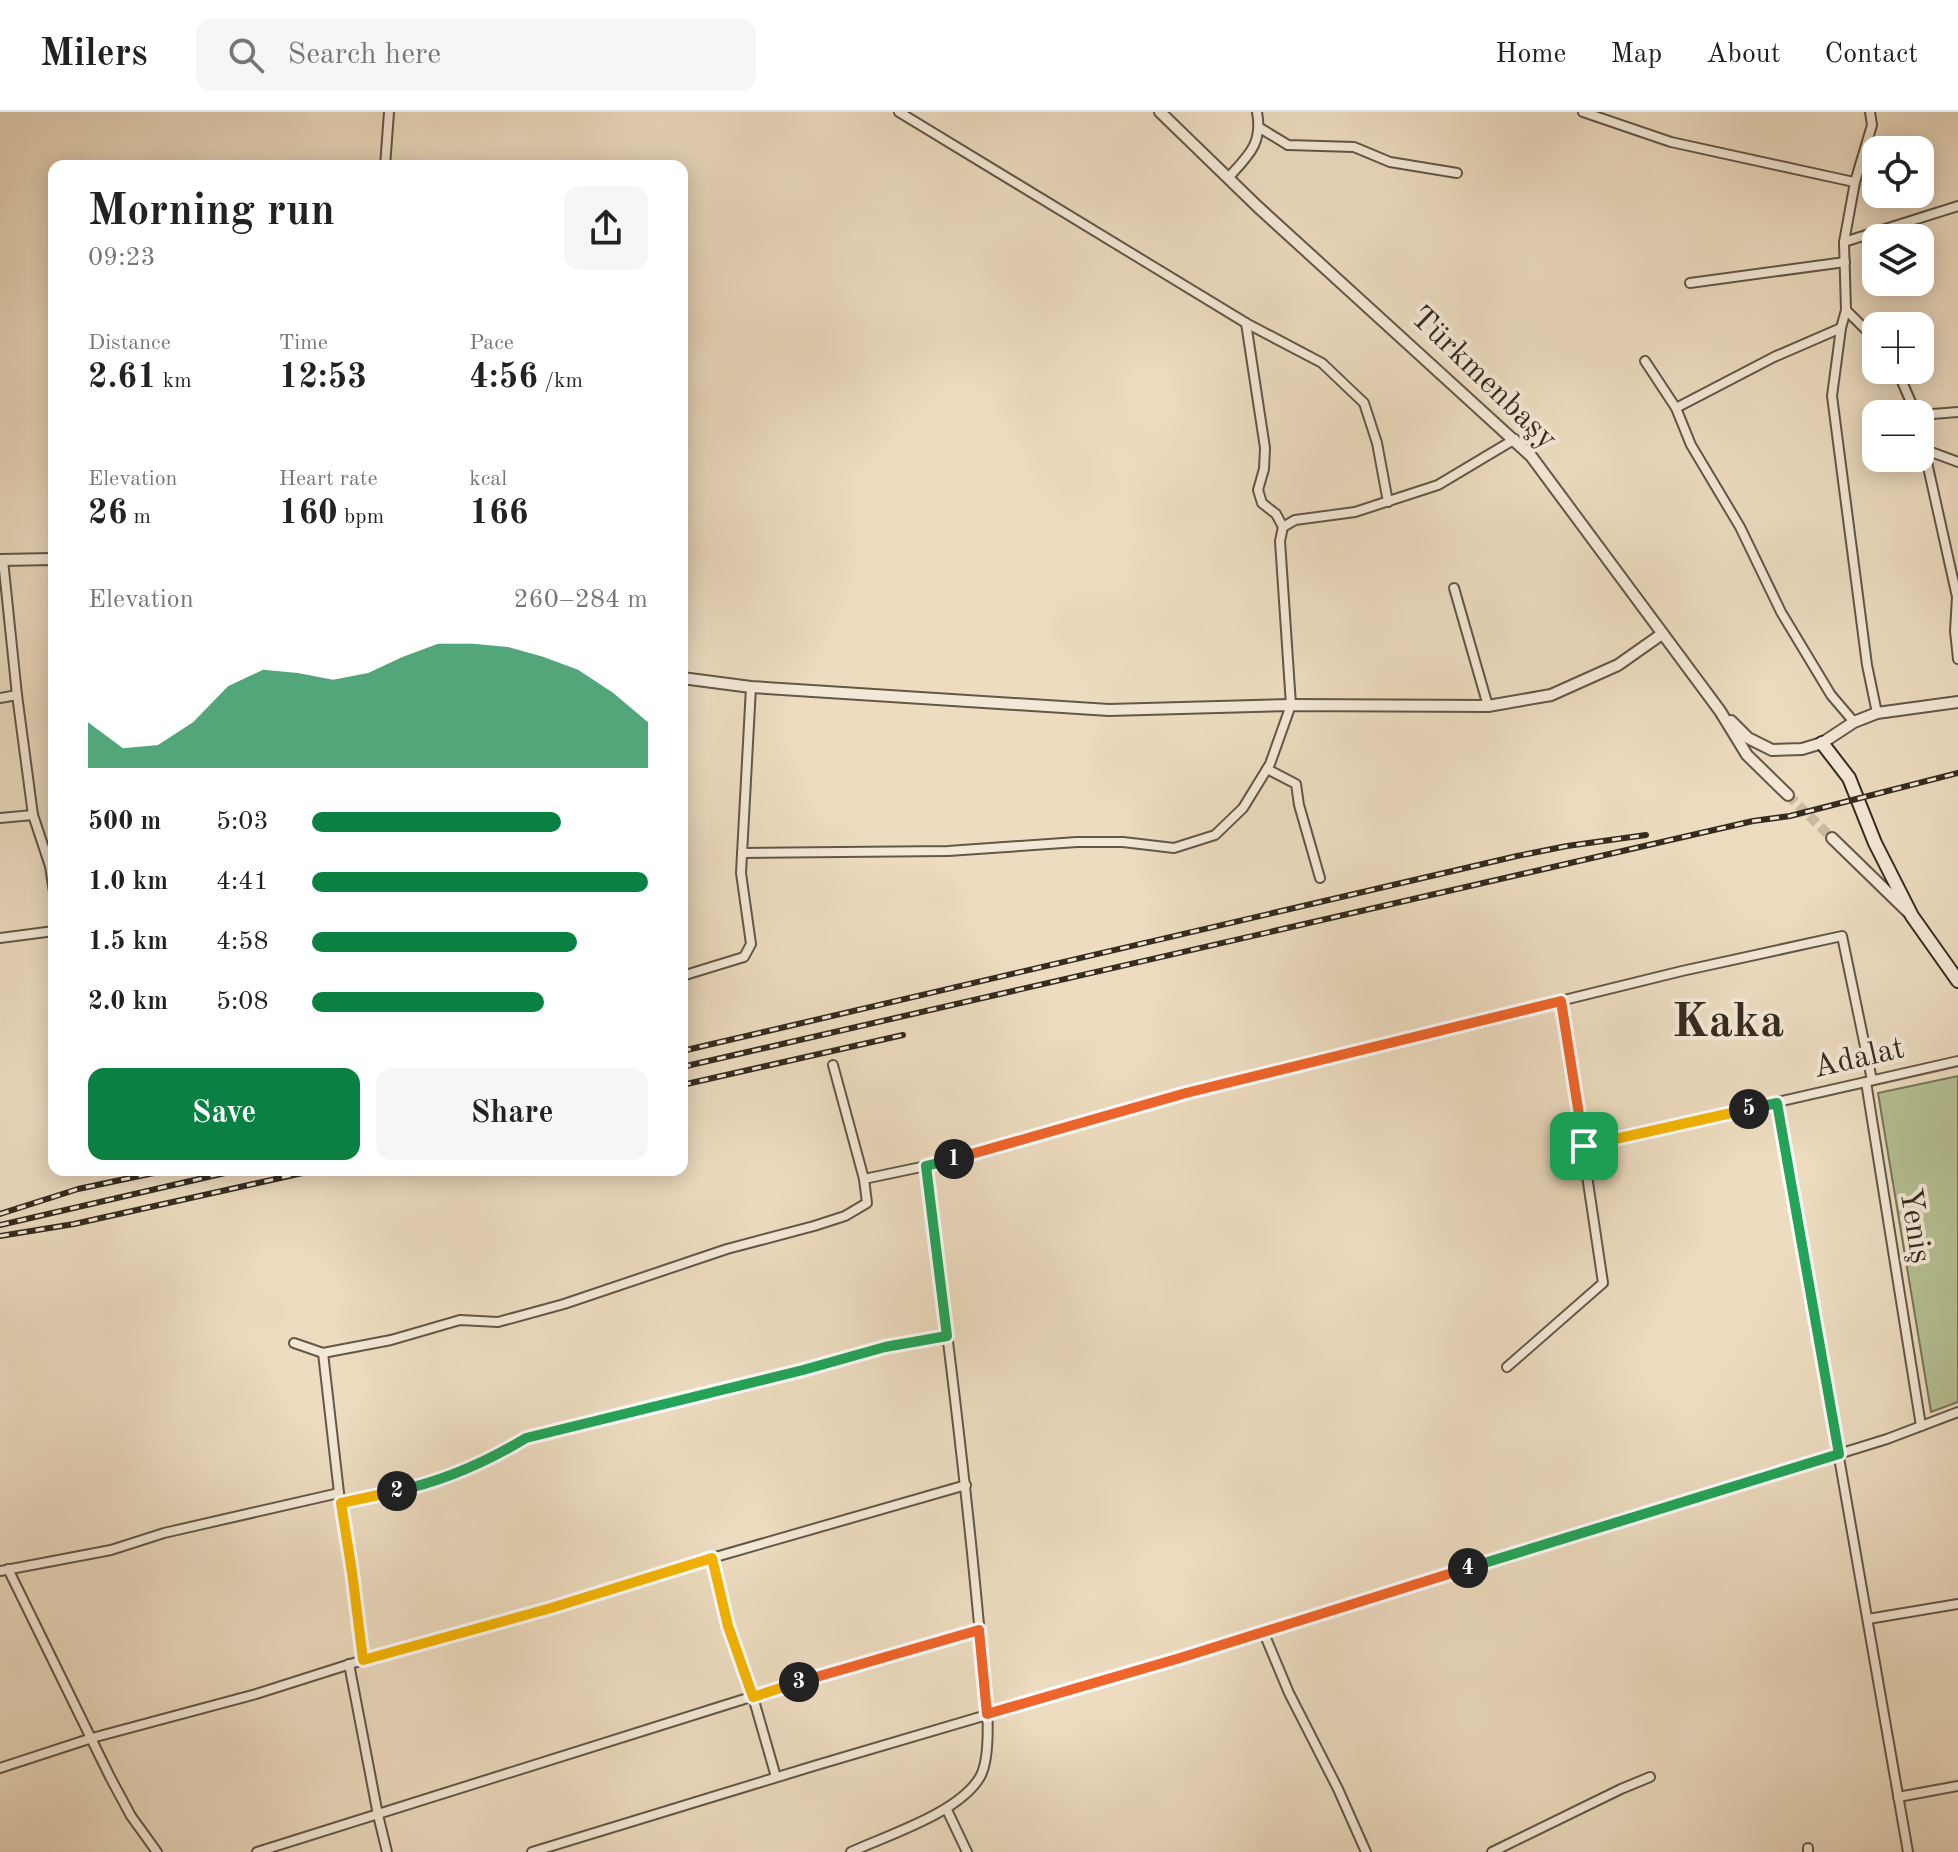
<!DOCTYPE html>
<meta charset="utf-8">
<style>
:root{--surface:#fff;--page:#f6f6f6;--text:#222;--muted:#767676;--line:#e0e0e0;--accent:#0b8043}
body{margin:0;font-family:"Old Standard TT",serif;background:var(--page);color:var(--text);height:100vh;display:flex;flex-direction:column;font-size:30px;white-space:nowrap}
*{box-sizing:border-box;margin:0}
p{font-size:26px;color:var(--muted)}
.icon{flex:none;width:44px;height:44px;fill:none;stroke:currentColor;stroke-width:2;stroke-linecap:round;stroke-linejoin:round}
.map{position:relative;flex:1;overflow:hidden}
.sheet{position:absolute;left:48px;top:48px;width:640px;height:1016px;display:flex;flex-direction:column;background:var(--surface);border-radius:16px;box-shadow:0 4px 20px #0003}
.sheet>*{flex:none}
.fabs{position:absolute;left:1862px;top:24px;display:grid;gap:16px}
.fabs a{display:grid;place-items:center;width:72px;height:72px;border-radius:16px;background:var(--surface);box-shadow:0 4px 20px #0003;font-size:40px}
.pin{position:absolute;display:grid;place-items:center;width:68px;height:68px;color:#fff;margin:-34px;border-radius:16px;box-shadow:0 4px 12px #0006}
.km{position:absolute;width:40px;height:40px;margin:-20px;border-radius:50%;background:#222;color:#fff;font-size:22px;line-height:40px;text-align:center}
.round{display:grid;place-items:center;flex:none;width:84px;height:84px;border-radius:16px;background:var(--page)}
.summary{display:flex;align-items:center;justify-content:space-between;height:136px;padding:0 40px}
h1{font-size:44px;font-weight:600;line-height:60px}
.stats{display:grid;grid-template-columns:repeat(3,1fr);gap:12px;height:136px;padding:8px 40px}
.stats div{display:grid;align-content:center}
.stats b{font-size:34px;font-weight:600}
.stats small{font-size:22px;font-weight:400}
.stats p{font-size:22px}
.chart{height:224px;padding:16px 40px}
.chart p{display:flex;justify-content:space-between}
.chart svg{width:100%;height:144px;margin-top:8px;fill:var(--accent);opacity:.7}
.button{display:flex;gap:16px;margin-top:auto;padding:16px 40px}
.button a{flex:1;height:92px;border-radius:16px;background:var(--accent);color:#fff;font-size:32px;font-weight:600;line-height:92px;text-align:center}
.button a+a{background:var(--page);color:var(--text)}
ul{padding:0 40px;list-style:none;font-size:26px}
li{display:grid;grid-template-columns:128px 96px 1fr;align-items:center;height:60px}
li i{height:20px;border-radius:10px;background:var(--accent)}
header{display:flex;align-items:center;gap:48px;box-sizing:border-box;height:112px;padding:0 40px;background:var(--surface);border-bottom:2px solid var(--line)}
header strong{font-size:38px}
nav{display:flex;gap:44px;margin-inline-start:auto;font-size:28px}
.search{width:560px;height:72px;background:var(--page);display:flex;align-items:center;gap:20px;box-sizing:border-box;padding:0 28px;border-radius:16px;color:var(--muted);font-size:30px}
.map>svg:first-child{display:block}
</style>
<header>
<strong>Milers</strong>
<div class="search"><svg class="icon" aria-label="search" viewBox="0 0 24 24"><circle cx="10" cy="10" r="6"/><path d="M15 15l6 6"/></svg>Search here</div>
<nav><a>Home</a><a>Map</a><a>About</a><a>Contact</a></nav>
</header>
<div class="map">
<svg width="1958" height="1740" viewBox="0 0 1958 1740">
<rect width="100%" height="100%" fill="#eddcc0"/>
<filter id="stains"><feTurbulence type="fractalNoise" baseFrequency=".0025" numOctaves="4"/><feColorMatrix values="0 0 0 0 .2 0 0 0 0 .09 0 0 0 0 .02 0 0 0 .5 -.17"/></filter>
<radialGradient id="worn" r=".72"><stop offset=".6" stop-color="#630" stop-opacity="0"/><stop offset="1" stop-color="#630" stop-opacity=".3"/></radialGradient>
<path fill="#b5c194" stroke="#75765a" stroke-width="2" d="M 1958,964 L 1958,1290 L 1931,1300 L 1878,981 Z"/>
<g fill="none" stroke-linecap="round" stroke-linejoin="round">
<path stroke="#c8b9a0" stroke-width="10" stroke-dasharray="10 5" stroke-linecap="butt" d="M 1788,683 L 1832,726"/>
<defs>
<g id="minor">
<path d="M 899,0 L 1246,211 L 1322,251 L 1364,291 L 1377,331 L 1388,390"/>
<path d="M 1583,0 L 1671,30 L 1854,70"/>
<path d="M 1870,0 L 1872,13 L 1855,70 L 1844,130 L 1846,198 L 1841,216 L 1832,284 L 1867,553 L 1877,601"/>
<path d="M 1260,16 L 1288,33 L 1354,35 L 1390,50 L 1457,61"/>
<path d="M 385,54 L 389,0"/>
<path d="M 1228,66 C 1248,44 1263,32 1257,0"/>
<path d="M 1844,130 L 1958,94"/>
<path d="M 1690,171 L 1845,150"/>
<path d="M 1846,198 L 1876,228"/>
<path d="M 1246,211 L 1265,336 L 1264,357 L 1258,378 L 1262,391 L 1276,402 L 1283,415"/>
<path d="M 1645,249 L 1676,296 L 1691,333 L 1740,415 L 1781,500 L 1831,583 L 1854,610"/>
<path d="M 1897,258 L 1916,302"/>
<path d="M 1676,296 L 1774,245 L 1841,216"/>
<path d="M 1920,303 L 1958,300"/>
<path d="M 1920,319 L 1957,485 L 1955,519 L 1958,547"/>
<path d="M 1923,337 L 1958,350"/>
<path d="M 3,448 L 17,583 L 33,703 L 50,754 L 54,780"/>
<path d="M 1454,476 L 1488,594"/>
<path d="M 0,586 L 17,583"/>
<path d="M 1267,657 L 1296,672 L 1299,693 L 1320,766"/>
<path d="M 0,706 L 33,703"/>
<path d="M 742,741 L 948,739 L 1077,730 L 1123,730 L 1174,736 L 1215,723 L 1243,696 L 1270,652 L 1291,593 L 1280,429 L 1283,415 L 1295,408 L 1355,400 L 1438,373 L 1515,327"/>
<path d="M 0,826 L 54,819"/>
<path d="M 682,864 L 744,845 L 751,832 L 741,761 L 751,575"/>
<path d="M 833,953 L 864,1067 L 926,1054 L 1186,981 L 1682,859 L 1842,824 L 1872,968"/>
<path d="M 1866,970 L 1921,1314"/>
<path d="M 1777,991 L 1908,1740"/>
<path d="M 1584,1034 L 1958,949"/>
<path d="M 294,1231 L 323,1241 L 391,1228 L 460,1208 L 498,1210 L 564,1192 L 727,1137 L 814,1114 L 845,1104 L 867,1091 L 864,1067"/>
<path d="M 323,1241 L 339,1381 L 352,1460 L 363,1548"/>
<path d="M 1507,1255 L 1603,1171 L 1561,889"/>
<path d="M 341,1391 C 370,1385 400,1380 428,1372 C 463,1363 495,1345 526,1326 L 803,1258 L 885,1235 L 947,1224"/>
<path d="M 712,1446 L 728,1514 L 753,1585 L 776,1665"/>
<path d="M 8,1457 L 110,1665 L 131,1704 L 157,1740"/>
<path d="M 0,1459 L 111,1438 L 164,1421 L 339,1381"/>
<path d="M 1868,1507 L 1958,1492"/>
<path d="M 1263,1519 L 1289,1581 L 1338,1677 L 1366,1740"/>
<path d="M 349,1552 L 378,1703 L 387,1740"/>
<path d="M 0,1656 L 92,1626 L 256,1582 L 363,1548 L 551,1496 L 712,1446 L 966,1373"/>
<path d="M 1898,1685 L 1958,1674"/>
<path d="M 947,1698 L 967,1740"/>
<path d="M 257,1740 L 840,1557 L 979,1518"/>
<path d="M 532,1740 L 817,1653 L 1180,1546 L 1887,1327 L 1958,1300"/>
<path d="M 851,1740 C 888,1723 959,1701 980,1665 C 997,1635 981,1538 978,1502 C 964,1352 945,1204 926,1054"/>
<path d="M 1492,1740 L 1621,1677 L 1650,1665"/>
<path d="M 1808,1740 L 1808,1736"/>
</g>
<g id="tertiary">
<path d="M 1160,0 L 1258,95 L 1531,344 L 1720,599 L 1747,643 L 1788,683"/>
<path d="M 0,448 L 54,447"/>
<path d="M 682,566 L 751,575 L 1109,598 L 1291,593 L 1488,594 L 1551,583 L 1618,553 L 1662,522"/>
<path d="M 1731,609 L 1748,626 L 1772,638 L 1802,637 L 1822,631 L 1854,610 L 1877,601 L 1958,590"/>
<path d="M 1832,726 L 1908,800"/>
</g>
<path id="secondary" d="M 1822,631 L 1849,666 L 1875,731 L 1912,804 L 1958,869"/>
</defs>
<use href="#minor" stroke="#635747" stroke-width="12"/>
<use href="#tertiary" stroke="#635747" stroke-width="14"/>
<use href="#secondary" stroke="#352b1f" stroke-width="16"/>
<use href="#minor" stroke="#f3e8d6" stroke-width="8"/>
<use href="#tertiary" stroke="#f3e8d6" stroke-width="10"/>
<use href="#secondary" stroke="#f3e8d6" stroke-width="12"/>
<defs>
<g id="rail">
<path d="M 682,939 L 1517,744 L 1567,734 L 1646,723"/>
<path d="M 682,955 L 1753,709 L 1790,704 L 1958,661"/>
<path d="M 682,973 L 903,923"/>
<path d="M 0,1102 L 78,1077 L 168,1058"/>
<path d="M 0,1113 L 238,1058"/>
<path d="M 0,1124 L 74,1112 L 316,1058"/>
</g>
</defs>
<use href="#rail" stroke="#352b1f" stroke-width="6"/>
<use href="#rail" stroke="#f3e8d6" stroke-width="3" stroke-dasharray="9" stroke-linecap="butt"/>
</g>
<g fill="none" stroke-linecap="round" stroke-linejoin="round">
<defs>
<path id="split-1" d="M 954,1047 L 1186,981 L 1561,889 L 1584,1034"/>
<path id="split-2" d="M 397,1379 C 444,1369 485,1351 526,1326 L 803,1258 L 885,1235 L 947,1224 L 926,1054 L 954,1047"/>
<path id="split-3" d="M 397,1379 L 341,1391 L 352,1460 L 363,1548 L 551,1496 L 712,1446 L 728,1514 L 753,1585 L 799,1570"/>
<path id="split-4" d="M 799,1570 L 979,1518 L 987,1602 L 1180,1546 L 1468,1456"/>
<path id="split-5" d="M 1468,1456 L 1839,1342 L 1777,991 L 1749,997"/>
<path id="split-6" d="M 1584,1034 L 1749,997"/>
</defs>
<use href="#split-1" stroke="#fff" stroke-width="16"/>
<use href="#split-2" stroke="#fff" stroke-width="16"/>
<use href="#split-3" stroke="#fff" stroke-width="16"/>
<use href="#split-4" stroke="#fff" stroke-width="16"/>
<use href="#split-5" stroke="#fff" stroke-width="16"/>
<use href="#split-6" stroke="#fff" stroke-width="16"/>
<use href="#split-1" stroke="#f0652b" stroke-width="10"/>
<use href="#split-2" stroke="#22a559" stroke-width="10"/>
<use href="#split-3" stroke="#f5b400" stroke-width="10"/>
<use href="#split-4" stroke="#f0652b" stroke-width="10"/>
<use href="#split-5" stroke="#22a559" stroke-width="10"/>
<use href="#split-6" stroke="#f5b400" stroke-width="10"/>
</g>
<g text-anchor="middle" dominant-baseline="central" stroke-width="8" stroke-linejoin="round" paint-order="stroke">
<g font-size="32" fill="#352b1f" stroke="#f3e8d6">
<text transform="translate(1483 267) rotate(44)">Türkmenbaşy</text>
<text transform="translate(1859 947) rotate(-13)">Adalat</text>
<text transform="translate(1914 1114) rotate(81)">Yeniş</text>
</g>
<g font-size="48" font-weight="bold" fill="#352b1f" stroke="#f3e8d6">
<text x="1728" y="911">Kaka</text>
</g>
</g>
<rect width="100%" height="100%" filter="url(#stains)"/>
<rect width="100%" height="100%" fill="url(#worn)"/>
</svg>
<div class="fabs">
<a><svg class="icon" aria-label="locate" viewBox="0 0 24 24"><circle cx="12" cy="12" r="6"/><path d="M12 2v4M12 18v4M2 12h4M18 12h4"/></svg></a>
<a><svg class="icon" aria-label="layers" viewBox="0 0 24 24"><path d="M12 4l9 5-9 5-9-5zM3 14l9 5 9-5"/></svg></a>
<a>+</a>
<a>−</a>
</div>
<div class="pin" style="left:1584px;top:1034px;background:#1e9e55"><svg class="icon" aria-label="arrive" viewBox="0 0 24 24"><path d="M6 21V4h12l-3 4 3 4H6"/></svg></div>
<b class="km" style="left:954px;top:1047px">1</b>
<b class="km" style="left:397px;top:1379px">2</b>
<b class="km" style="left:799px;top:1570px">3</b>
<b class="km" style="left:1468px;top:1456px">4</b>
<b class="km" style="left:1749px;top:997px">5</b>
<section class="sheet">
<div class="summary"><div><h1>Morning run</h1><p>09:23</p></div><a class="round"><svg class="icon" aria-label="share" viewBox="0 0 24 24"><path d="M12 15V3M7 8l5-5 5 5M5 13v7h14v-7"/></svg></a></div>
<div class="stats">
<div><p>Distance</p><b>2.61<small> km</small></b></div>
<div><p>Time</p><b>12:53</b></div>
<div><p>Pace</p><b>4:56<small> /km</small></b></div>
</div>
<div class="stats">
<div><p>Elevation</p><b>26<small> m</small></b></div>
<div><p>Heart rate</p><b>160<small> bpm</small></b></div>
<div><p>kcal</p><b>166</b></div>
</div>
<div class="chart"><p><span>Elevation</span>260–284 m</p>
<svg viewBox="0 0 160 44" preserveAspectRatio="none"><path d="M0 44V30L10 38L20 37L30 30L40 19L50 14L60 15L70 17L80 15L90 10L100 6L110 6L120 7L130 10L140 14L150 21L160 30V44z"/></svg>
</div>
<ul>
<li><b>500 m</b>5:03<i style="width:74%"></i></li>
<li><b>1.0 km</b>4:41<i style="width:100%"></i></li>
<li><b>1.5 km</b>4:58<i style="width:79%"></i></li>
<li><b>2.0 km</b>5:08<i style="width:69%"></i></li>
</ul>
<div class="button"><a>Save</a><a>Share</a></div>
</section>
</div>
